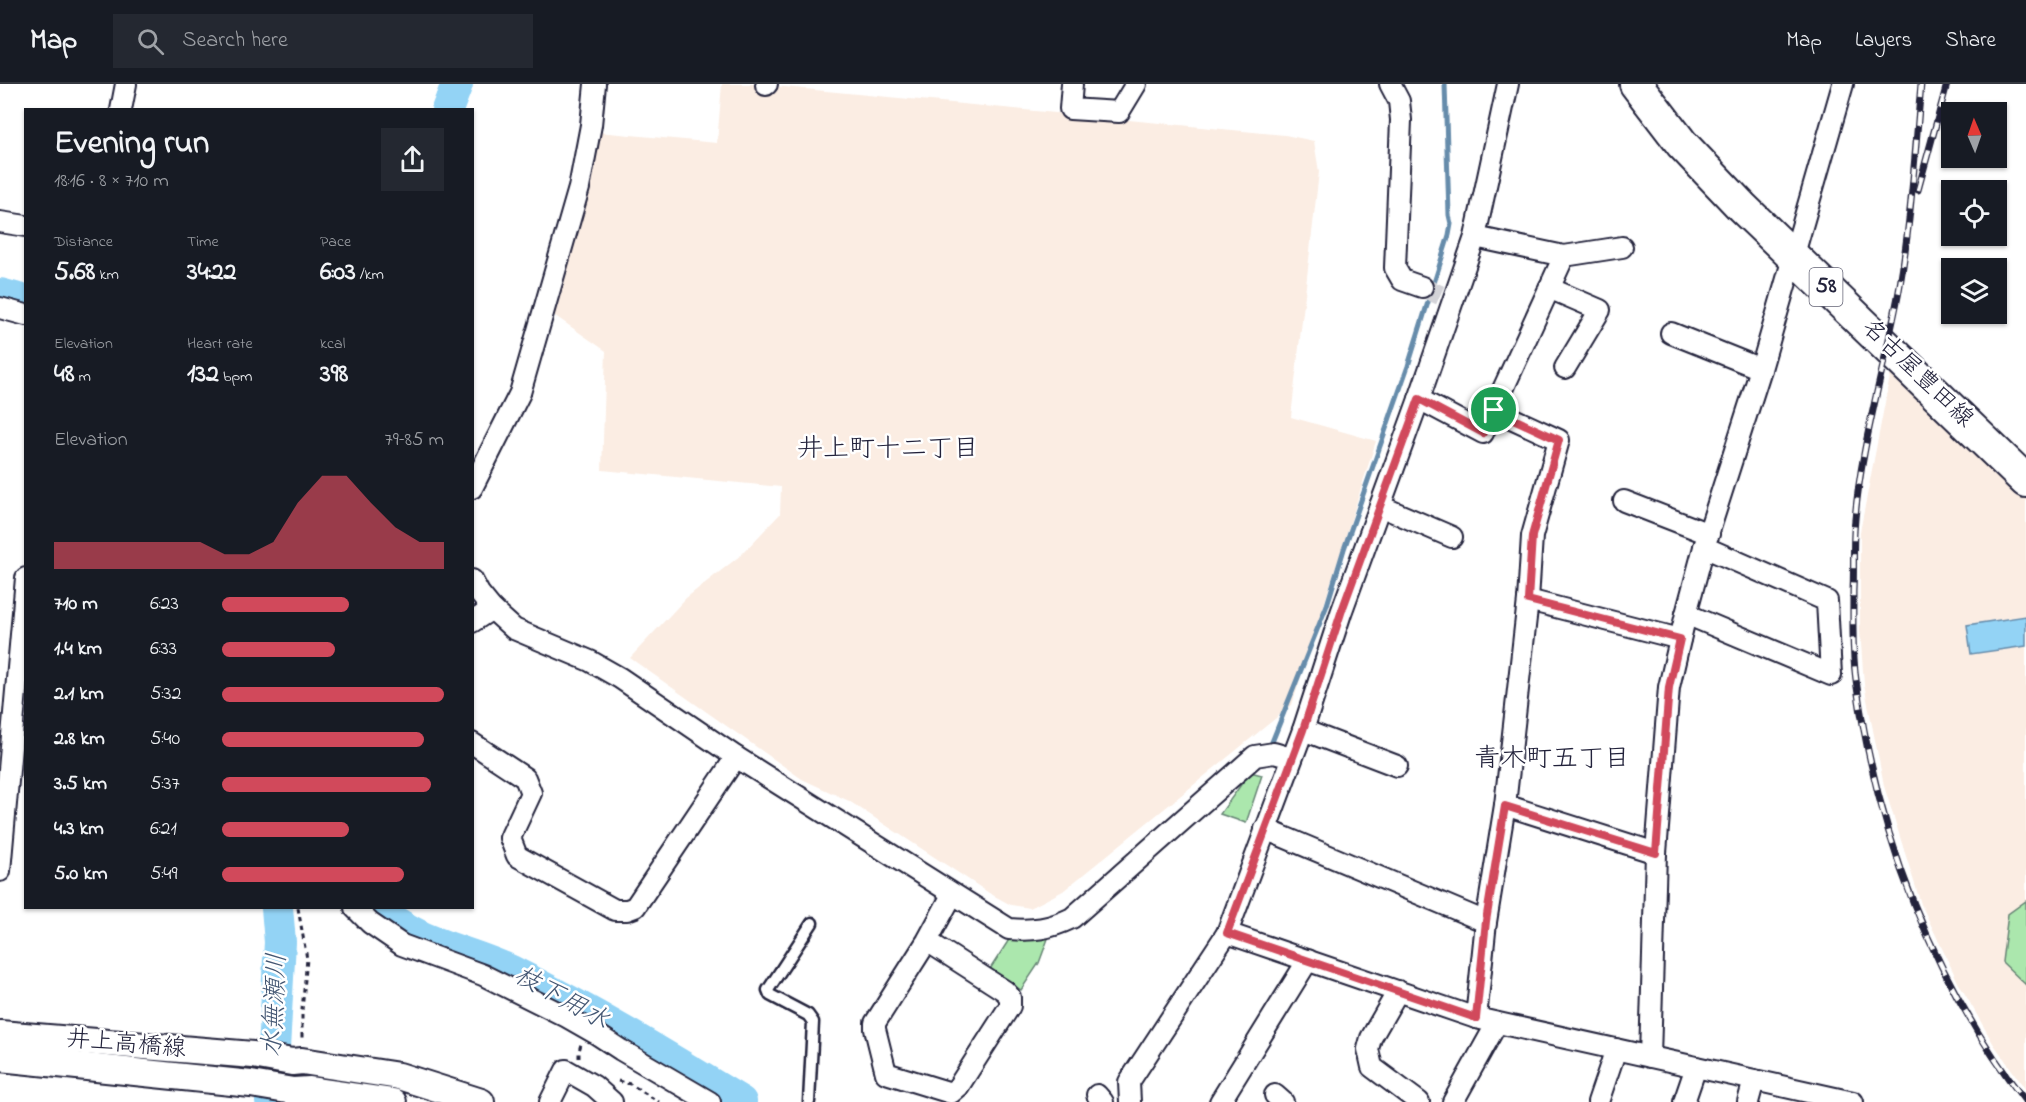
<!DOCTYPE html>
<meta charset="utf-8">
<style>
:root{--surface:#171b24;--page:#242831;--text:#f1f3f6;--muted:#9ea1a6;--line:#363941;--accent:#d1495b}
body{margin:0;font-family:"Indie Flower","Klee One",sans-serif;background:var(--page);color:var(--text);height:100vh;display:flex;flex-direction:column;font-size:22px;white-space:nowrap}
*{box-sizing:border-box;margin:0}
p{font-size:20px;color:var(--muted)}
.icon{flex:none;width:33px;height:33px;fill:none;stroke:currentColor;stroke-width:2;stroke-linecap:round;stroke-linejoin:round}
.map{position:relative;flex:1;overflow:hidden}
.sheet{position:absolute;left:24px;top:24px;width:450px;height:801px;display:flex;flex-direction:column;background:var(--surface);border-radius:0px;box-shadow:0 2px 4px #0004}
.sheet>*{flex:none}
.needle{width:39px;rotate:358deg}
.fabs{position:absolute;left:1941px;top:18px;display:grid;gap:12px}
.fabs a{display:grid;place-items:center;width:66px;height:66px;border-radius:0px;background:var(--surface);box-shadow:0 2px 4px #0004;font-size:30px}
.pin{position:absolute;display:grid;place-items:center;width:51px;height:51px;color:#fff;margin:-26px;border:3px solid #fff;border-radius:50%;box-shadow:0 2px 6px #0007}
.round{display:grid;place-items:center;flex:none;width:63px;height:63px;border-radius:0px;background:var(--page)}
.summary{display:flex;align-items:center;justify-content:space-between;height:102px;padding:0 30px}
h1{font-size:33px;font-weight:800;line-height:45px}
.metrics{display:grid;grid-template-columns:repeat(3,1fr);gap:9px;height:102px;padding:6px 30px}
.metrics div{display:grid;align-content:center}
.metrics b{font-size:26px;font-weight:800}
.metrics small{font-size:16px;font-weight:400}
.metrics p{font-size:16px}
.chart{height:168px;padding:12px 30px}
.chart p{display:flex;justify-content:space-between}
.chart svg{width:100%;height:108px;margin-top:6px;fill:var(--accent);opacity:.7}
ul{padding:0 30px;list-style:none;font-size:20px}
li{display:grid;grid-template-columns:96px 72px 1fr;align-items:center;height:45px}
li i{height:15px;border-radius:8px;background:var(--accent)}
header{display:flex;align-items:center;gap:36px;box-sizing:border-box;height:84px;padding:0 30px;background:var(--surface);border-bottom:2px solid var(--line)}
header strong{font-size:28px}
nav{display:flex;gap:33px;margin-inline-start:auto;font-size:21px}
.search{width:420px;height:54px;background:var(--page);display:flex;align-items:center;gap:15px;box-sizing:border-box;padding:0 21px;border-radius:0px;color:var(--muted);font-size:22px}
.map>svg:first-child{display:block}
</style>
<header>
<strong>Map</strong>
<div class="search"><svg class="icon" aria-label="search" viewBox="0 0 24 24"><circle cx="10" cy="10" r="6"/><path d="M15 15l6 6"/></svg>Search here</div>
<nav><a>Map</a><a>Layers</a><a>Share</a></nav>
</header>
<div class="map">
<svg width="2026" height="1018" viewBox="0 0 2026 1018">
<rect width="100%" height="100%" fill="#fff"/>
<filter id="ink" filterUnits="userSpaceOnUse"><feTurbulence type="fractalNoise" baseFrequency=".0167" numOctaves="2"/><feDisplacementMap in="SourceGraphic" scale="12" xChannelSelector="R" yChannelSelector="G"/><feConvolveMatrix kernelMatrix="1 2 1 2 8 2 1 2 1" color-interpolation-filters="sRGB"/></filter>
<g filter="url(#ink)">
<g fill="#fbede3">
<path d="M 722,0 L 753,0 L 1285,51 L 1314,57 L 1319,88 L 1291,333 L 1376,357 L 1292,621 L 1063,807 L 1030,824 L 1011,821 L 989,809 L 849,717 L 802,695 L 630,574 L 686,514 L 741,471 L 780,430 L 781,403 L 602,386 L 606,267 L 548,227 L 598,48 L 717,59 Z"/>
<path d="M 1892,282 L 2026,412 L 2026,1006 L 1993,959 L 1958,898 L 1921,820 L 1884,702 L 1864,600 L 1860,546 L 1860,448 Z"/>
</g>
<g fill="#abe7ad" stroke="#668474" stroke-width="1.5">
<path d="M 1250,688 L 1262,691 L 1246,739 L 1220,730 Z"/>
<path d="M 2026,817 L 2026,901 L 2002,878 L 2008,830 Z"/>
<path d="M 1012,851 L 1049,852 L 1039,879 L 1021,906 L 990,885 Z"/>
</g>
<path fill="#93d3f5" stroke="#668cab" stroke-width="1.5" d="M 2026,532 L 2026,562 L 1971,570 L 1967,541 Z"/>
<g fill="none" stroke-linecap="round" stroke-linejoin="round">
<path stroke="#668cab" stroke-width="5" d="M 1272,658 L 1327,521 L 1344,465 L 1408,282 L 1449,151 L 1451,140 L 1449,131 L 1445,0"/>
<g stroke="#93d3f5" stroke-width="32">
<path d="M 447,26 L 457,0"/>
<path d="M 0,210 L 26,217"/>
<path d="M 375,824 C 390,835 405,845 422,853 C 451,866 482,873 511,887 C 590,926 666,972 741,1018"/>
<path d="M 271,1018 L 280,858 L 277,824"/>
</g>
<path stroke="#d3d3d8" stroke-width="20" stroke-dasharray="20 10" stroke-linecap="butt" d="M 1422,203 L 1442,212"/>
<defs>
<path id="service" d="M 809,1018 L 813,938 L 808,931 L 770,911 L 768,906 L 812,839"/>
<g id="minor">
<path d="M 1072,0 L 1070,25 L 1119,28 L 1136,0"/>
<path d="M 1390,0 L 1399,17 L 1401,36 L 1395,184 L 1402,196 L 1422,203"/>
<path d="M 766,1 L 767,0"/>
<path d="M 121,26 L 126,0"/>
<path d="M 0,138 L 26,142"/>
<path d="M 1564,172 L 1622,163"/>
<path d="M 1549,204 L 1600,226 L 1565,284"/>
<path d="M 0,224 L 26,231"/>
<path d="M 1671,249 L 1761,285"/>
<path d="M 1419,315 L 1483,349 L 1564,172 L 1475,153"/>
<path d="M 472,404 L 520,309 L 579,104 L 591,41 L 595,0"/>
<path d="M 1624,417 L 1709,450"/>
<path d="M 1380,422 L 1452,453"/>
<path d="M 472,496 L 479,509 L 492,525 L 514,545 L 590,577 L 620,594 L 736,673 L 1009,845 C 1034,847 1049,845 1072,834 L 1255,672 L 1274,669 L 1291,674"/>
<path d="M 1528,516 L 1680,555"/>
<path d="M 1686,530 L 1831,591 L 1827,517 L 1704,463"/>
<path d="M 472,538 L 492,525"/>
<path d="M 1303,646 L 1397,682"/>
<path d="M 472,659 L 525,694 L 531,709 L 510,754 L 517,772 L 615,826 L 627,826 L 635,823 L 736,673"/>
<path d="M 1505,721 L 1656,769"/>
<path d="M 1265,745 L 1486,838"/>
<path d="M 0,787 L 26,494"/>
<path d="M 355,824 L 370,839 L 402,861 L 483,891 L 567,933 L 595,949 L 621,966 L 710,1018"/>
<path d="M 1227,849 L 1476,934 L 1853,1018"/>
<path d="M 927,857 L 1005,907 L 1010,913 L 1010,922 L 958,1003 L 951,1009 L 886,989 L 875,945 L 875,939 L 927,857 L 952,811"/>
<path d="M 1398,907 L 1371,954 L 1368,965 L 1372,983 L 1419,1018"/>
<path d="M 1476,934 L 1486,838 L 1505,721 L 1528,516 L 1532,452 L 1559,356 L 1494,326"/>
<path d="M 1650,973 L 1656,769 L 1669,603 L 1686,530 L 1704,463 L 1761,285 L 1843,0"/>
<path d="M 1097,1011 L 1103,1018"/>
<path d="M 1275,1011 L 1283,1018"/>
<path d="M 550,1018 L 566,986 L 594,1002 L 612,1018"/>
<path d="M 1130,1018 L 1129,998 L 1227,849 L 1303,646 L 1341,529 L 1419,315 L 1475,153 L 1508,0"/>
<path d="M 1220,1018 L 1308,876"/>
<path d="M 1453,1018 L 1497,939"/>
<path d="M 1598,1018 L 1616,965"/>
<path d="M 1684,1018 L 1696,983"/>
<path d="M 1748,1018 L 1754,996"/>
</g>
<g id="tertiary">
<path d="M 0,950 L 253,971 L 292,978 L 302,977 L 399,992 L 481,1018"/>
<path d="M 0,974 L 251,1000 L 293,1007 L 310,1006 L 393,1018"/>
</g>
<path id="primary" d="M 1636,0 L 1682,60 L 1742,123 L 2026,397"/>
</defs>
<use href="#service" stroke="#22223b" stroke-width="15"/>
<use href="#minor" stroke="#22223b" stroke-width="24"/>
<use href="#tertiary" stroke="#22223b" stroke-width="30"/>
<use href="#primary" stroke="#22223b" stroke-width="36"/>
<g stroke="#22223b" stroke-width="3" stroke-dasharray="4.5 4.5" stroke-linecap="butt">
<path d="M 298,824 L 307,875 L 302,926 L 302,957"/>
<path d="M 579,974 L 579,967 L 581,960"/>
<path d="M 618,997 L 630,1000 L 659,1018"/>
</g>
<use href="#service" stroke="#fff" stroke-width="10"/>
<use href="#minor" stroke="#fff" stroke-width="20"/>
<use href="#tertiary" stroke="#fff" stroke-width="26"/>
<use href="#primary" stroke="#fff" stroke-width="32"/>
<defs>
<g id="rail">
<path d="M 1921,0 C 1915,69 1911,138 1899,207 C 1884,287 1859,366 1854,448 C 1853,467 1854,487 1853,507 C 1853,538 1852,571 1857,603 C 1878,752 1933,898 2026,1018"/>
<path d="M 1918,106 L 1947,0"/>
</g>
</defs>
<use href="#rail" stroke="#22223b" stroke-width="7"/>
<use href="#rail" stroke="#fff" stroke-width="4.5" stroke-dasharray="14" stroke-linecap="butt"/>
</g>
</g>
<g fill="none" stroke-linecap="round" stroke-linejoin="round" filter="url(#ink)">
<defs>
<path id="route" d="M 1419,315 L 1483,349 L 1494,326 L 1559,356 L 1532,452 L 1528,516 L 1680,555 L 1669,603 L 1656,769 L 1505,722 L 1486,837 L 1476,934 L 1227,849 L 1303,646 L 1341,529 Z"/>
</defs>
<use href="#route" stroke="#fff" stroke-width="12"/>
<use href="#route" stroke="#d1495b" stroke-width="8"/>
</g>
<g text-anchor="middle" dominant-baseline="central" stroke-width="5" stroke-linejoin="round" paint-order="stroke">
<rect fill="#fff" stroke="#646476" stroke-width="1.5" x="1809.5" y="184" width="33" height="38" rx="4.5"/>
<g font-size="22" font-weight="bold" fill="#22223b">
<text x="1826" y="203">58</text>
</g>
<g font-size="24" fill="#22223b" stroke="#fff">
<text transform="translate(1917 290) rotate(44)">名古屋豊田線</text>
<text transform="translate(126 961) rotate(5)">井上高橋線</text>
</g>
<g font-size="26" fill="#22223b" stroke="#fff">
<text x="888" y="366">井上町十二丁目</text>
<text x="1552" y="676">青木町五丁目</text>
</g>
<g font-size="26" font-style="italic" fill="#445773" stroke="#fff">
<text transform="translate(561 915) rotate(29)">枝下用水</text>
<text transform="translate(276 921) rotate(-87)">水無瀬川</text>
</g>
</g>
</svg>
<div class="fabs">
<a><svg class="needle" viewBox="-14 -14 28 28"><path d="M0-13l5 13h-10z" fill="#e53935"/><path d="M0 13l5-13h-10z" fill="#9ea1a6"/></svg></a>
<a><svg class="icon" aria-label="locate" viewBox="0 0 24 24"><circle cx="12" cy="12" r="6"/><path d="M12 2v4M12 18v4M2 12h4M18 12h4"/></svg></a>
<a><svg class="icon" aria-label="layers" viewBox="0 0 24 24"><path d="M12 4l9 5-9 5-9-5zM3 14l9 5 9-5"/></svg></a>
</div>
<div class="pin" style="left:1494px;top:326px;background:#1e9e55"><svg class="icon" aria-label="arrive" viewBox="0 0 24 24"><path d="M6 21V4h12l-3 4 3 4H6"/></svg></div>
<section class="sheet">
<div class="summary"><div><h1>Evening run</h1><p>18:16 · 8 × 710 m</p></div><a class="round"><svg class="icon" aria-label="share" viewBox="0 0 24 24"><path d="M12 15V3M7 8l5-5 5 5M5 13v7h14v-7"/></svg></a></div>
<div class="metrics">
<div><p>Distance</p><b>5.68<small> km</small></b></div>
<div><p>Time</p><b>34:22</b></div>
<div><p>Pace</p><b>6:03<small> /km</small></b></div>
</div>
<div class="metrics">
<div><p>Elevation</p><b>48<small> m</small></b></div>
<div><p>Heart rate</p><b>132<small> bpm</small></b></div>
<div><p>kcal</p><b>398</b></div>
</div>
<div class="chart"><p><span>Elevation</span>79–85 m</p>
<svg viewBox="0 0 160 44" preserveAspectRatio="none"><path d="M0 44V33L10 33L20 33L30 33L40 33L50 33L60 33L70 38L80 38L90 33L100 17L110 6L120 6L130 17L140 27L150 33L160 33V44z"/></svg>
</div>
<ul>
<li><b>710 m</b>6:23<i style="width:57%"></i></li>
<li><b>1.4 km</b>6:33<i style="width:51%"></i></li>
<li><b>2.1 km</b>5:32<i style="width:100%"></i></li>
<li><b>2.8 km</b>5:40<i style="width:91%"></i></li>
<li><b>3.5 km</b>5:37<i style="width:94%"></i></li>
<li><b>4.3 km</b>6:21<i style="width:57%"></i></li>
<li><b>5.0 km</b>5:49<i style="width:82%"></i></li>
</ul>
</section>
</div>
